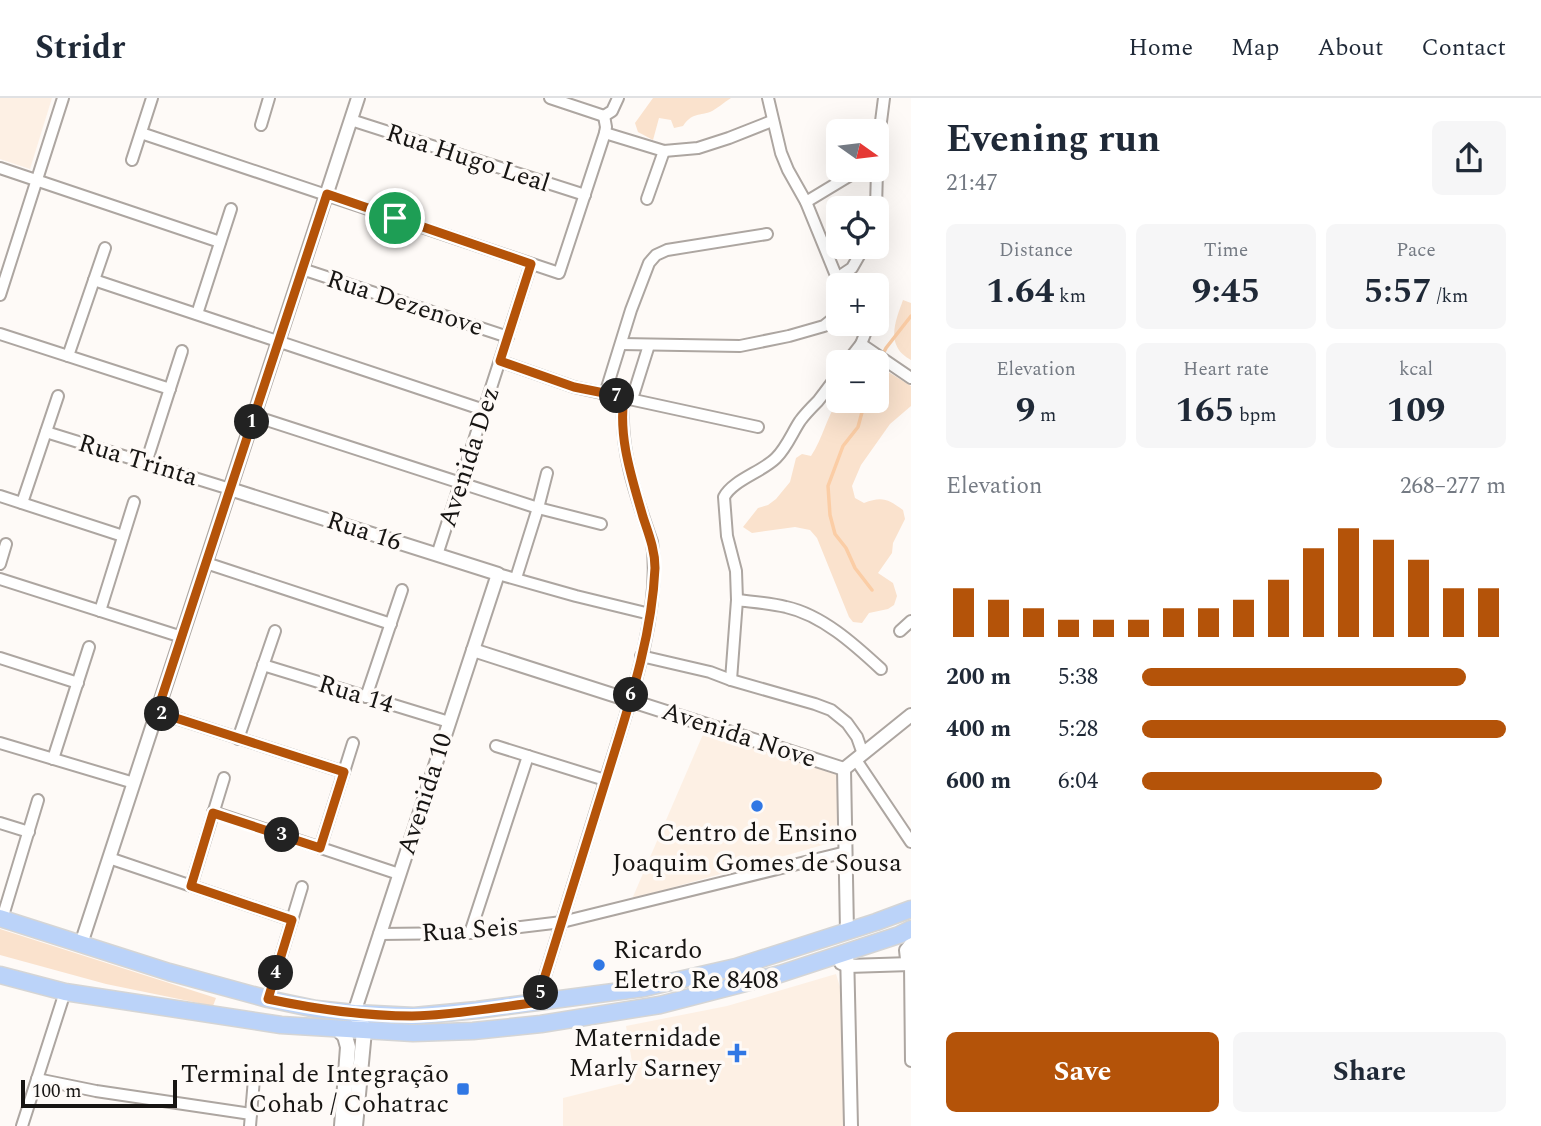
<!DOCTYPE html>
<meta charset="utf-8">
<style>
:root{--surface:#fff;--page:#f6f6f7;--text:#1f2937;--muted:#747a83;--line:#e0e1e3;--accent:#b45309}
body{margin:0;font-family:Spectral,serif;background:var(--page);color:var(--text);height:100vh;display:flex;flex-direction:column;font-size:26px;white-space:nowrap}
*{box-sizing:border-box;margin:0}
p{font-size:23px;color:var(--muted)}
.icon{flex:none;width:38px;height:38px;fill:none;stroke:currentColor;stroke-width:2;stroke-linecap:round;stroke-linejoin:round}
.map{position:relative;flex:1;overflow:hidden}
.side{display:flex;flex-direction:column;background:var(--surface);width:630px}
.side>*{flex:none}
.needle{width:46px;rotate:104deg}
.buttons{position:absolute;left:826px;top:21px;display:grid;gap:14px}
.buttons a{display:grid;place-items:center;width:63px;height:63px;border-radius:10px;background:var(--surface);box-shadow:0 7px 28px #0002;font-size:35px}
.scale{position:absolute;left:21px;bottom:18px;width:156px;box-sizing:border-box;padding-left:7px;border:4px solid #171513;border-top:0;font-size:19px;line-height:24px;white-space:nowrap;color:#171513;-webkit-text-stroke:5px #fefaf7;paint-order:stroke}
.pin{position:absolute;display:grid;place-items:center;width:60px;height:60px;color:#fff;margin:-30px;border:4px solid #fff;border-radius:50%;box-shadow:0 2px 7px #0007}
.km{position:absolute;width:35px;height:35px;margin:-18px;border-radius:50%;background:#222;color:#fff;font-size:19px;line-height:35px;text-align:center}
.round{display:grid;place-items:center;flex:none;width:74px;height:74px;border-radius:10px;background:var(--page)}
.head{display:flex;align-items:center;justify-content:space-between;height:119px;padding:0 35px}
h1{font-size:38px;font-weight:700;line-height:52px}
.figures{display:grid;grid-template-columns:repeat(3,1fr);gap:10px;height:119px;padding:7px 35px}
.figures div{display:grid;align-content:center;border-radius:10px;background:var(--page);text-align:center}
.figures b{font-size:35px;font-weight:700}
.figures small{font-size:19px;font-weight:400}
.figures p{font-size:19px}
.chart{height:196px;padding:14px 35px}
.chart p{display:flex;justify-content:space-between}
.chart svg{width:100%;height:126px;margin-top:7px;stroke:var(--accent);stroke-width:6}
.cta{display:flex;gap:14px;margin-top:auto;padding:14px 35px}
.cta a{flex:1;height:80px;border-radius:10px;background:var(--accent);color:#fff;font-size:28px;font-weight:700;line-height:80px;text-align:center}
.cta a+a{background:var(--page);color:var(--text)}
ul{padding:0 35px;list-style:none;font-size:23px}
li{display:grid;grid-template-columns:112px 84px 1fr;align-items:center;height:52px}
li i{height:18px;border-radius:9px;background:var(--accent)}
header{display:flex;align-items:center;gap:42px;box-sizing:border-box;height:98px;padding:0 35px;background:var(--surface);border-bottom:2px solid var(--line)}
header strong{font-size:33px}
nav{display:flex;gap:38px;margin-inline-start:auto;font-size:24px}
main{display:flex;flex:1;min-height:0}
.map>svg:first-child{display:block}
</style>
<header>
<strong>Stridr</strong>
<nav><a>Home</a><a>Map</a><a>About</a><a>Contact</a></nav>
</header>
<main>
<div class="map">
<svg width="911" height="1028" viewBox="0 0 911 1028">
<rect width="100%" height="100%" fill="#fefaf7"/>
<g fill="#fdf0e4">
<path d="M 0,0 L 52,0 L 30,71 L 0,61 Z"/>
<path d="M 704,634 L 842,677 L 841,738 L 837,743 L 632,801 Z"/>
<path d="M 836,876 L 840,889 L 845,1028 L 563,1028 L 563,1000 L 635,982 L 626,928 L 727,908 Z"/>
</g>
<g fill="#fae2cd">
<path d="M 653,0 L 731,0 C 724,4 717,11 710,14 C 697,18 692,15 683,28 L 674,30 L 671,22 L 659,20 L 653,42 L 638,34 L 635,25 Z"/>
<path d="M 903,202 L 911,205 L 911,262 C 885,248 895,224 903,202 Z"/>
<path d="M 877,267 L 911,288 L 911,308 L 890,326 L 861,367 L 852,388 L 855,400 L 864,405 C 882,398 888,401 903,412 L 905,421 L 893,445 L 892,455 L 878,475 L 893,485 L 897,498 L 894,507 L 888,511 L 869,515 L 862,525 L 853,524 L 849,519 L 817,440 L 810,432 L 795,429 L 752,435 L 743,429 L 758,410 L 768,407 L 776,401 L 790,384 L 796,360 L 802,356 L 811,358 C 823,340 826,320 838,303 L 877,303 Z"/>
<path d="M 0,831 L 216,900 L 213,908 L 106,886 L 0,857 Z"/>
</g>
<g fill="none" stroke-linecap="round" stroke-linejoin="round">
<g stroke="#fbcda5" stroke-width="3.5">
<path d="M 877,268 L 886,250 L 911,218"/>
<path d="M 865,303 L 858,329 L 843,348 L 828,388 L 830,417 L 835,436 L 846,450 L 855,470 L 872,492"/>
</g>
<defs>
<g id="minor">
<path d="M 550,0 L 604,18"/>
<path d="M 604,18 L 612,13 L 618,0"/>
<path d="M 351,22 L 585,97"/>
<path d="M 261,27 L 269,0"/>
<path d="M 141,35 L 559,175 L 605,35 L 606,29 L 604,18"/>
<path d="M 605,35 L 664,53 L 698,50 L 729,40 L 772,23"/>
<path d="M 877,55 L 884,0"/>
<path d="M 132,62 L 152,0"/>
<path d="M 0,70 L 220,144"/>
<path d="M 647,101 L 664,53"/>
<path d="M 806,104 L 859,72"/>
<path d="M 876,110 L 877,72"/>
<path d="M 302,171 L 508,239"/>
<path d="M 837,180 L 852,170 L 864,149"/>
<path d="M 94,182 L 484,312"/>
<path d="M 838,183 L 874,187"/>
<path d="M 877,190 L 878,195 L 877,202"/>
<path d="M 0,197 L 63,0"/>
<path d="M 197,216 L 231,111"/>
<path d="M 0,236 L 170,291"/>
<path d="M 621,246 L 740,248 L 789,238 L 824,228 L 834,220 L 836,213 L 837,180 L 806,104 L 788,72 L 781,55 L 768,0"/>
<path d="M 861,246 L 911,280"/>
<path d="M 68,258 L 105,150"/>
<path d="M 500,263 L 574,289 L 758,329"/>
<path d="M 847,264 L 861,246 L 869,226"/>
<path d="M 605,296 L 631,212 L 649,165 L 656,157 L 667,152 L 767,136"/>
<path d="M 632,301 L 649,247"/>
<path d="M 254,318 L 538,410 L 601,426"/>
<path d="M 46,334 L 230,391"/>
<path d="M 146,365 L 182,253"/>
<path d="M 0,398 L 123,438"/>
<path d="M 22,405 L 58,298"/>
<path d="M 437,457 L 531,166"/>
<path d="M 206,465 L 391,526"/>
<path d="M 0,466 L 6,446"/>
<path d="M 498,476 L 576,498 L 650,516"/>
<path d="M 516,480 L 538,410 L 547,375"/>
<path d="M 0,481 L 182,539"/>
<path d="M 737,502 C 753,504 770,505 786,509 C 822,517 854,546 881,571"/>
<path d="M 100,513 L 134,404"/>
<path d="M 900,533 L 911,523"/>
<path d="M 641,558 L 710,574 L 731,582 L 815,606 L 831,612 L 847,625 L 857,639 L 863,656"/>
<path d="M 0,560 L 78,585"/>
<path d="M 263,567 L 449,624"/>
<path d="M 731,582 L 737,502 L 736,473 L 727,438 L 724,399 C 733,382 762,374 776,360 C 787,349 792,335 800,323 C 805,316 812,309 818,303 C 825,294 832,285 838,276"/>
<path d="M 366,599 L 402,492"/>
<path d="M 157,614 L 344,674"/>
<path d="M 238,641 L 275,533"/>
<path d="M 0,645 L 134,685"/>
<path d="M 496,648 L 605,682"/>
<path d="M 53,661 L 89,549"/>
<path d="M 856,662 L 911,744"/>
<path d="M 213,714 L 399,776"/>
<path d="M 0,725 L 29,734"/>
<path d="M 320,750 L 353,645"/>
<path d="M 109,760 L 292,822"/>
<path d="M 191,788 L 224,680"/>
<path d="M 2,821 L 38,702"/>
<path d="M 470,835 L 528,658"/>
<path d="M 379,836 L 470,835 L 562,824 L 846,754"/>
<path d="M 910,866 L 911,963"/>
<path d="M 268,901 L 302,789"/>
<path d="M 540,904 L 544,881 C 565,813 586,745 607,677 C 628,610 662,515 652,444 C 636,399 618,348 624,299"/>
<path d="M 37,981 L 96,993 L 251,1016"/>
<path d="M 22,1028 L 65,894"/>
<path d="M 250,1028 L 254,981"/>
</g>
<g id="tertiary">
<path d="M 230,391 L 498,476 L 354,915"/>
<path d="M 473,552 L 844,671"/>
<path d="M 844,671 L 847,834"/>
<path d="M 844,671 L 911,617"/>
<path d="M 81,846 L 358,0"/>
<path d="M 847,853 L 851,1028"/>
<path d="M 841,865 L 848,868 L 911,866"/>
<path d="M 910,866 L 907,861 L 906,852 L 911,846"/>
</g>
<g id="secondary">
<path d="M 354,915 L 361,924 L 364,933 L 355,1028"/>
<path d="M 339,932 L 345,938 L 348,949 L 342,1028"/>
</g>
<g id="primary">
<path d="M 0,820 L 169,874 L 268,901 L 316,911 L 354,915 L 414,918 L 477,912 L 644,890 L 736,869 L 876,824 L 911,811"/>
<path d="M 0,877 L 65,894 L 281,927 L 413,935 L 473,933 L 541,926 L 660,907 L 780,876 L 899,837 L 911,831"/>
</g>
</defs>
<use href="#minor" stroke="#ada6a1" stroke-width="14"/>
<use href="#tertiary" stroke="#ada6a1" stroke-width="16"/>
<use href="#secondary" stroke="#ada6a1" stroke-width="18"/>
<use href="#primary" stroke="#d5d5d5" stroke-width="19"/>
<use href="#minor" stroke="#fff" stroke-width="10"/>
<use href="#tertiary" stroke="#fff" stroke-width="12"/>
<use href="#secondary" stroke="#fff" stroke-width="14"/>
<use href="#primary" stroke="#bbd3f9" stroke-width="16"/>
</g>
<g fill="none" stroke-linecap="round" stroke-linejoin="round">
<defs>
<path id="route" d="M 327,96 L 531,166 L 500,263 L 574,289 L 624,299 C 618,340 632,380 643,419 C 649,437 655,452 655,470 C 652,539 629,607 609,672 C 587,742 566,811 544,881 L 540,904 C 498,909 455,917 412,918 C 363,918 315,911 268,901 L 292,822 L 191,788 L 213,715 L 320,750 L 344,674 L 157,614 Z"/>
</defs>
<use href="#route" stroke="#fff" stroke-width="14"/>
<use href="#route" stroke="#b45309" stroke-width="9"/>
</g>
<g fill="#3077e4" stroke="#fefaf7" stroke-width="2.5">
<circle cx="757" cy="708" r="7"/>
<circle cx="599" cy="867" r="7"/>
<path d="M733.5 944.5h7v7h7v7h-7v7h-7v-7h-7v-7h7z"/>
<rect x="456" y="984" width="14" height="14" rx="3.5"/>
</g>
<g text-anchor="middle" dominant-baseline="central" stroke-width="7" stroke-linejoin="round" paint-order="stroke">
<g font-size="26" fill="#171513" stroke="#fefaf7">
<text transform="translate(468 60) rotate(18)">Rua Hugo Leal</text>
<text transform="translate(405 205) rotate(18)">Rua Dezenove</text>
<text transform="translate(469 359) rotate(-72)">Avenida Dez</text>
<text transform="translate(138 362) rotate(17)">Rua Trinta</text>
<text transform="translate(364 433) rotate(18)">Rua 16</text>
<text transform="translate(356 596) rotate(17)">Rua 14</text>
<text transform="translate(739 637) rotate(18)">Avenida Nove</text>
<text transform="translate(425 696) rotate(-72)">Avenida 10</text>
<text transform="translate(470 832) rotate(-4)">Rua Seis</text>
</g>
<g font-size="26" fill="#171513" stroke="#fefaf7" text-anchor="end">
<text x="757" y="735" text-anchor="middle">Centro de Ensino<tspan x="757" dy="30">Joaquim Gomes de Sousa</tspan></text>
<text x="613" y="852" text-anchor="start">Ricardo<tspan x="613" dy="30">Eletro Re 8408</tspan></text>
<text x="721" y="940">Maternidade<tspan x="721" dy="30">Marly Sarney</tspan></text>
<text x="449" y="976">Terminal de Integração<tspan x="449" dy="30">Cohab / Cohatrac</tspan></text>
</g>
</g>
</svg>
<div class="buttons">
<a><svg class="needle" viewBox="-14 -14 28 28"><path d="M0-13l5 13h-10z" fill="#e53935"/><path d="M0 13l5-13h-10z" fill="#747a83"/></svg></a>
<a><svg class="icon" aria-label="locate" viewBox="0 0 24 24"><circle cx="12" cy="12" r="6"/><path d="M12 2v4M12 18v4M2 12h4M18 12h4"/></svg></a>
<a>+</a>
<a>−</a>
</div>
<div class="scale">100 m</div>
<div class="pin" style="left:395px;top:120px;background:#1e9e55"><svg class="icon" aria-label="arrive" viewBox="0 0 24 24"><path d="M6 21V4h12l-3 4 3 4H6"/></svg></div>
<b class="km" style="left:252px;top:324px">1</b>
<b class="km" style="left:162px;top:616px">2</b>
<b class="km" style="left:282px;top:737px">3</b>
<b class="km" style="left:276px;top:875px">4</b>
<b class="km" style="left:541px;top:895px">5</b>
<b class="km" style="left:631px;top:597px">6</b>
<b class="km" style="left:617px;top:298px">7</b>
</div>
<section class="side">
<div class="head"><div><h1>Evening run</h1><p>21:47</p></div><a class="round"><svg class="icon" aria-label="share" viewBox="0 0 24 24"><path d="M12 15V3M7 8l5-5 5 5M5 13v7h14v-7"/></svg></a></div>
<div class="figures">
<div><p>Distance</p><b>1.64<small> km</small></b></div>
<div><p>Time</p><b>9:45</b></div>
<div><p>Pace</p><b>5:57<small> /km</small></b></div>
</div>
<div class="figures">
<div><p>Elevation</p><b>9<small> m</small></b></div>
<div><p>Heart rate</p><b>165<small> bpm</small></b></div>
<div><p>kcal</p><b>109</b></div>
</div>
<div class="chart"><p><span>Elevation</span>268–277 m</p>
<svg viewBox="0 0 160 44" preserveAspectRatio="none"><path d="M5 44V27M15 44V31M25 44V34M35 44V38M45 44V38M55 44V38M65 44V34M75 44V34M85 44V31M95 44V24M105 44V13M115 44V6M125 44V10M135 44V17M145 44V27M155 44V27"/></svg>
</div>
<ul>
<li><b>200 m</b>5:38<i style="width:89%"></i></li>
<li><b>400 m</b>5:28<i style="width:100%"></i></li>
<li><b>600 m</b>6:04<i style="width:66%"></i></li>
</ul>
<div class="cta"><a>Save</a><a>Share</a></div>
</section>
</main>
